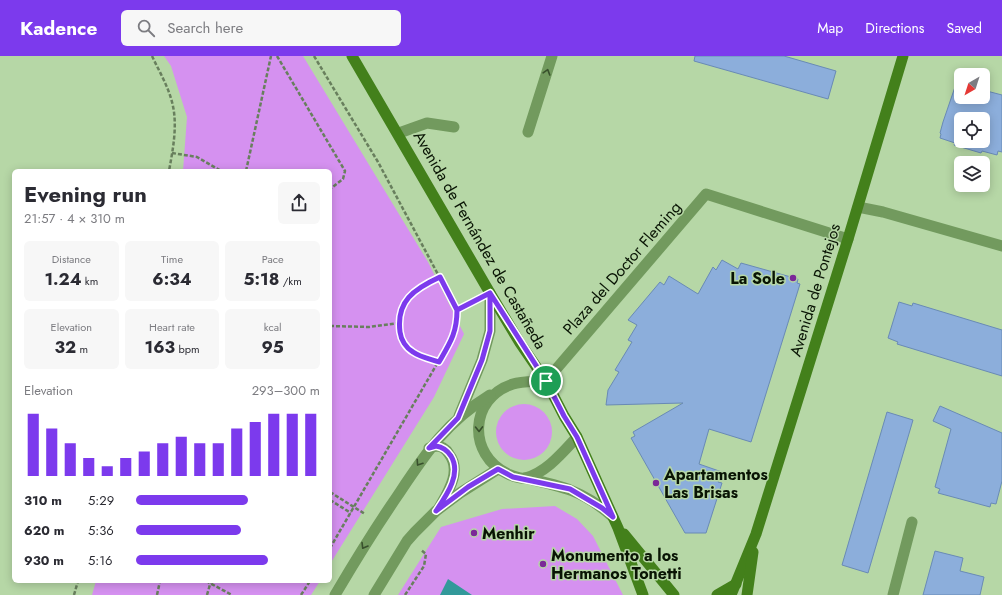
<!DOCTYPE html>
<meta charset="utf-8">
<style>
:root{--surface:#fff;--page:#f7f7f7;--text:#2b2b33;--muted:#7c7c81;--accent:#7c3aed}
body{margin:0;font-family:Jost,sans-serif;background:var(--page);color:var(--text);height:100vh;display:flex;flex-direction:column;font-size:15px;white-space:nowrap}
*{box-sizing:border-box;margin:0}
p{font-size:13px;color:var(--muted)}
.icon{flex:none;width:22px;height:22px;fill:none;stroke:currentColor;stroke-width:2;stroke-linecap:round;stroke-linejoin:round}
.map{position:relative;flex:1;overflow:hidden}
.side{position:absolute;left:12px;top:113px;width:320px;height:414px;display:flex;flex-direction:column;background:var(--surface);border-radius:6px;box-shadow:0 2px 10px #0003}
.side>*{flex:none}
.needle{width:26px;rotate:219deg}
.fabs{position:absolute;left:954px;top:12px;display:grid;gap:8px}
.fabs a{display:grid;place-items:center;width:36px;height:36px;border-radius:6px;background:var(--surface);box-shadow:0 2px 10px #0003;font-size:20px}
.pin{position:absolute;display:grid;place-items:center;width:34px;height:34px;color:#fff;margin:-17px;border:2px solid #fff;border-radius:50%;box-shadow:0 1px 4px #0007}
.round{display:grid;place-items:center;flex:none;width:42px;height:42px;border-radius:6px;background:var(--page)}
.head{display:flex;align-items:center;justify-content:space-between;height:68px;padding:0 12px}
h1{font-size:22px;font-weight:700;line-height:30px}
.figures{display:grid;grid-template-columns:repeat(3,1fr);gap:6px;height:68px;padding:4px 12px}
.figures div{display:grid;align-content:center;border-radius:6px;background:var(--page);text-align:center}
.figures b{font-size:17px;font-weight:700}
.figures small{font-size:11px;font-weight:400}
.figures p{font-size:11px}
.chart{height:112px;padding:8px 12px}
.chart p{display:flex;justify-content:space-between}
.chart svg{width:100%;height:72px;margin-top:4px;stroke:var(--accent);stroke-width:6}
ul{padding:0 12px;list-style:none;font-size:13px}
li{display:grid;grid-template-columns:64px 48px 1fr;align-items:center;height:30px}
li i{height:10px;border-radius:5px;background:var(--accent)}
header{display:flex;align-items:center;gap:24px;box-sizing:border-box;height:56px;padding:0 20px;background:var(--accent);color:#fff}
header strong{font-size:19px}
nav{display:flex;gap:22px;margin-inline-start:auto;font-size:14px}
.search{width:280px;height:36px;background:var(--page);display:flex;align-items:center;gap:10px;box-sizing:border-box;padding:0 14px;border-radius:6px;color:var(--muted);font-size:15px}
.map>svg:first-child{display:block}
</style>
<header>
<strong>Kadence</strong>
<div class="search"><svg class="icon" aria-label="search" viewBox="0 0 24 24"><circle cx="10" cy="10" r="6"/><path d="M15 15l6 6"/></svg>Search here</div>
<nav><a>Map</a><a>Directions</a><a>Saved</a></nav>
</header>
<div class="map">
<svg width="1002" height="539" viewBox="0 0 1002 539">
<rect width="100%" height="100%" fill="#b6d7a6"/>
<g fill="#d591f0">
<path d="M 164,0 L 303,0 L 428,206 L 464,278 L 434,341 L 330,508 L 330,115 L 183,115 L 187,61 L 171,10 Z"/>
<circle cx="524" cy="376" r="28"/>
<path d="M 555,450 L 577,463 L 593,480 L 623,539 L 398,539 L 441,471 L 502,453 Z"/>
<path d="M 96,525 L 320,525 L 311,539 L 92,539 Z"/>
</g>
<path fill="#32999a" d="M 448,523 L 472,539 L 440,539 Z"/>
<g fill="#8caedb" stroke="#698ab5" fill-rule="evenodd">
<path d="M 695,0 L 784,0 L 836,15 L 828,43 L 694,5 Z"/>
<path d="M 956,28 L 961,29 L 961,41 L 983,41 L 983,34 L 1002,39 L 1002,96 L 998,95 L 997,99 L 982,95 L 981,97 L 954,89 L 955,87 L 940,82 L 941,78 L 940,77 L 943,66 ZM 961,63 L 983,63 L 983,85 L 961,85 Z"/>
<path d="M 722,204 L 738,213 L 741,207 L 798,223 L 797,227 L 800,228 L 751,386 L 709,373 L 699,408 L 722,416 L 718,426 L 722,427 L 706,477 L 685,477 L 631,382 L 635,380 L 633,376 L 683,347 L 606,349 L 608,334 L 619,316 L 615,314 L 632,286 L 628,284 L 637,269 L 628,264 L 660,226 L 664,229 L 669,220 L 698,238 L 713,211 L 716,214 Z"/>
<path d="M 899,246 L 912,250 L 913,247 L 1002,274 L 1002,320 L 897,288 L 898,286 L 888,282 Z"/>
<path d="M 940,350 L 1002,377 L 1002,425 L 996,448 L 991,447 L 990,451 L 938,437 L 940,433 L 935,431 L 951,373 L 933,365 Z"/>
<path d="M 887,356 L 913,364 L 868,517 L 842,509 Z"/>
<path d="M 935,495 L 963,502 L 960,515 L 984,521 L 980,539 L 923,539 Z"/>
</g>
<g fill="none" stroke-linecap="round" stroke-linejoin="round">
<g stroke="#687f5d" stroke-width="2.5" stroke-dasharray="4 2" stroke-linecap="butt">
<path d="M 152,0 C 159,15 168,30 172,46 C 178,68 173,93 169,115"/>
<path d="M 277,0 L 345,115 L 343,123 L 330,133"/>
<path d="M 314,0 L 378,106 L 457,254 L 474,245"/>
<path d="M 172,97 L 197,101 L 221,115"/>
<path d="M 246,115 L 271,0"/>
<path d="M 330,270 L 369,271 L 399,267"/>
<path d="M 439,306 C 430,303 420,301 413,296 C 406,292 401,284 400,276 C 396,245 414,233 440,221"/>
<path d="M 330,436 L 365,458"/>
<path d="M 330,444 L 351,457"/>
<path d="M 330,492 L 452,282 L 457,269 L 457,254"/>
<path d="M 206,525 L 232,539"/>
<path d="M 74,539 L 78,525"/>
<path d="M 157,539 L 160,525"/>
<path d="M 207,539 L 211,525"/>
<path d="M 301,539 L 310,525"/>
<path d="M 405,539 L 424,510 L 426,498 L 421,494"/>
</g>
<g stroke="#729a5e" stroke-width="11">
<path d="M 528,76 L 552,0"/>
<path d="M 399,77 L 427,67 L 454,71"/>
<path d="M 858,151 L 883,156 L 1002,190"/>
<path d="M 459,360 L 482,304 L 490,275 L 490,237"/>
<path d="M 577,381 C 563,396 546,417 525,422 C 520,423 513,420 508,418 C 467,399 469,342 513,328 C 522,325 536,326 546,325 L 706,138 L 848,183"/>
<path d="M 429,392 L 436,390 C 442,390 446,393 449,398 C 462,415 448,436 439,452"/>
<path d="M 525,422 C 562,430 584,435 613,461"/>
<path d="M 335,539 C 355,505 376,471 398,439 C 426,397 446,366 490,339"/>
<path d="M 374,539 L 407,485 L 415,476 L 436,455 L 460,437 L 498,413"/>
<path d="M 893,539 L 912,466"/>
</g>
<g stroke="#43801b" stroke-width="11">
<path d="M 352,0 L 490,237 L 520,287 L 546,325 L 564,360 L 577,381 L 618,472 L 643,539"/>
<path d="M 624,478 L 674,539"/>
<path d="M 717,539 L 736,528"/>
<path d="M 731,539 L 756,478 L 848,183 L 903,0"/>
<path d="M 747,539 L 753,496"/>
</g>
</g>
<defs><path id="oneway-chevron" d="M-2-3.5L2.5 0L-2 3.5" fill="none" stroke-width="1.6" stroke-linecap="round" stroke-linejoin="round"/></defs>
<g stroke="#38502c">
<use href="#oneway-chevron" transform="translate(547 16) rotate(-73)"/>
<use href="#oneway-chevron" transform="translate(479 373) rotate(89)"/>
<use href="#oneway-chevron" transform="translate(419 407) rotate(124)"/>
<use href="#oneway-chevron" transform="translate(364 490) rotate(121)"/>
</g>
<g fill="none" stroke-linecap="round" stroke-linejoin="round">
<defs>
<path id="route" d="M 546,325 L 490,237 L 457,254 C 457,277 450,287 439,306 C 430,303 420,301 413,296 C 406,292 401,284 400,276 C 396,245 414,233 440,221 L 457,254 L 490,237 L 490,275 L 482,304 L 458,362 L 429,392 L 436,390 C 443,391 447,394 451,400 C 462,418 446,440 436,455 L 468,431 L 498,413 L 513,421 L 570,433 L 602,452 L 613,461 L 577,381 L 564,360 L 546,325"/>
</defs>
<use href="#route" stroke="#fff" stroke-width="8"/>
<use href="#route" stroke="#7c3aed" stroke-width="5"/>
</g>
<g fill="#7b2898" stroke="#b6d7a6" stroke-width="1.5">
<circle cx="793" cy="222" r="4"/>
<circle cx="656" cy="427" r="4"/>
<circle cx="474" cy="477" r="4"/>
<circle cx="543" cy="508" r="4"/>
</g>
<g text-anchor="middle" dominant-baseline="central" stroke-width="3" stroke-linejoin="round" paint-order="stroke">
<g font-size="16" fill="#091404" stroke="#b6d7a6">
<text transform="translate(480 184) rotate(60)">Avenida de Fernández de Castañeda</text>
<text transform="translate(622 212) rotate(-49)">Plaza del Doctor Fleming</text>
<text transform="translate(815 234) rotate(-73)">Avenida de Pontejos</text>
</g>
<g font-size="16" font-weight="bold" fill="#091404" stroke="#b6d7a6" text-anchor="start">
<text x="785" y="222" text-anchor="end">La Sole</text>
<text x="664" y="418">Apartamentos<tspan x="664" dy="18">Las Brisas</tspan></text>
<text x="482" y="477">Menhir</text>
<text x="551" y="499">Monumento a los<tspan x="551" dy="18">Hermanos Tonetti</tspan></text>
</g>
</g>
</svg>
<div class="fabs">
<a><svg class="needle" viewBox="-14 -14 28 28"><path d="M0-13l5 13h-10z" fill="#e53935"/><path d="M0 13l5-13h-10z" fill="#7c7c81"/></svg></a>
<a><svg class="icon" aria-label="locate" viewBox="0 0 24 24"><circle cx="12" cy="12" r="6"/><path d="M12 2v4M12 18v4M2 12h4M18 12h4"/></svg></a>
<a><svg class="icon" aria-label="layers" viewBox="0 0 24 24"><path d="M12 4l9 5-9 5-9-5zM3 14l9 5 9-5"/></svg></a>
</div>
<div class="pin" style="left:546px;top:325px;background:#1e9e55"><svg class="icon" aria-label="arrive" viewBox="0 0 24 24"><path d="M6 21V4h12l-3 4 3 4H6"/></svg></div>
<section class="side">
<div class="head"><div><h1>Evening run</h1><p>21:57 · 4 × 310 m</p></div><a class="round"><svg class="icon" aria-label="share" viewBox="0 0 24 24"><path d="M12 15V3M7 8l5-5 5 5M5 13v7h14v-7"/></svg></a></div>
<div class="figures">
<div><p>Distance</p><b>1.24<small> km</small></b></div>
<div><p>Time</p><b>6:34</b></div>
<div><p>Pace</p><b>5:18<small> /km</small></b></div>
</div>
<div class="figures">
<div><p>Elevation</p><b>32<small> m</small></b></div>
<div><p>Heart rate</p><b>163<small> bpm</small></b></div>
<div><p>kcal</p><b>95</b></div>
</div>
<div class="chart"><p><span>Elevation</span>293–300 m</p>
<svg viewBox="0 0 160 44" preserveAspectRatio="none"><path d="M5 44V6M15 44V15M25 44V24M35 44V33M45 44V38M55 44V33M65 44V29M75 44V24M85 44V20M95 44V24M105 44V24M115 44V15M125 44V11M135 44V6M145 44V6M155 44V6"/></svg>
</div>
<ul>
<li><b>310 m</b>5:29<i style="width:61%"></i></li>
<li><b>620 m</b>5:36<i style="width:57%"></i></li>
<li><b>930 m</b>5:16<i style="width:72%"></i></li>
</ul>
</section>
</div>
